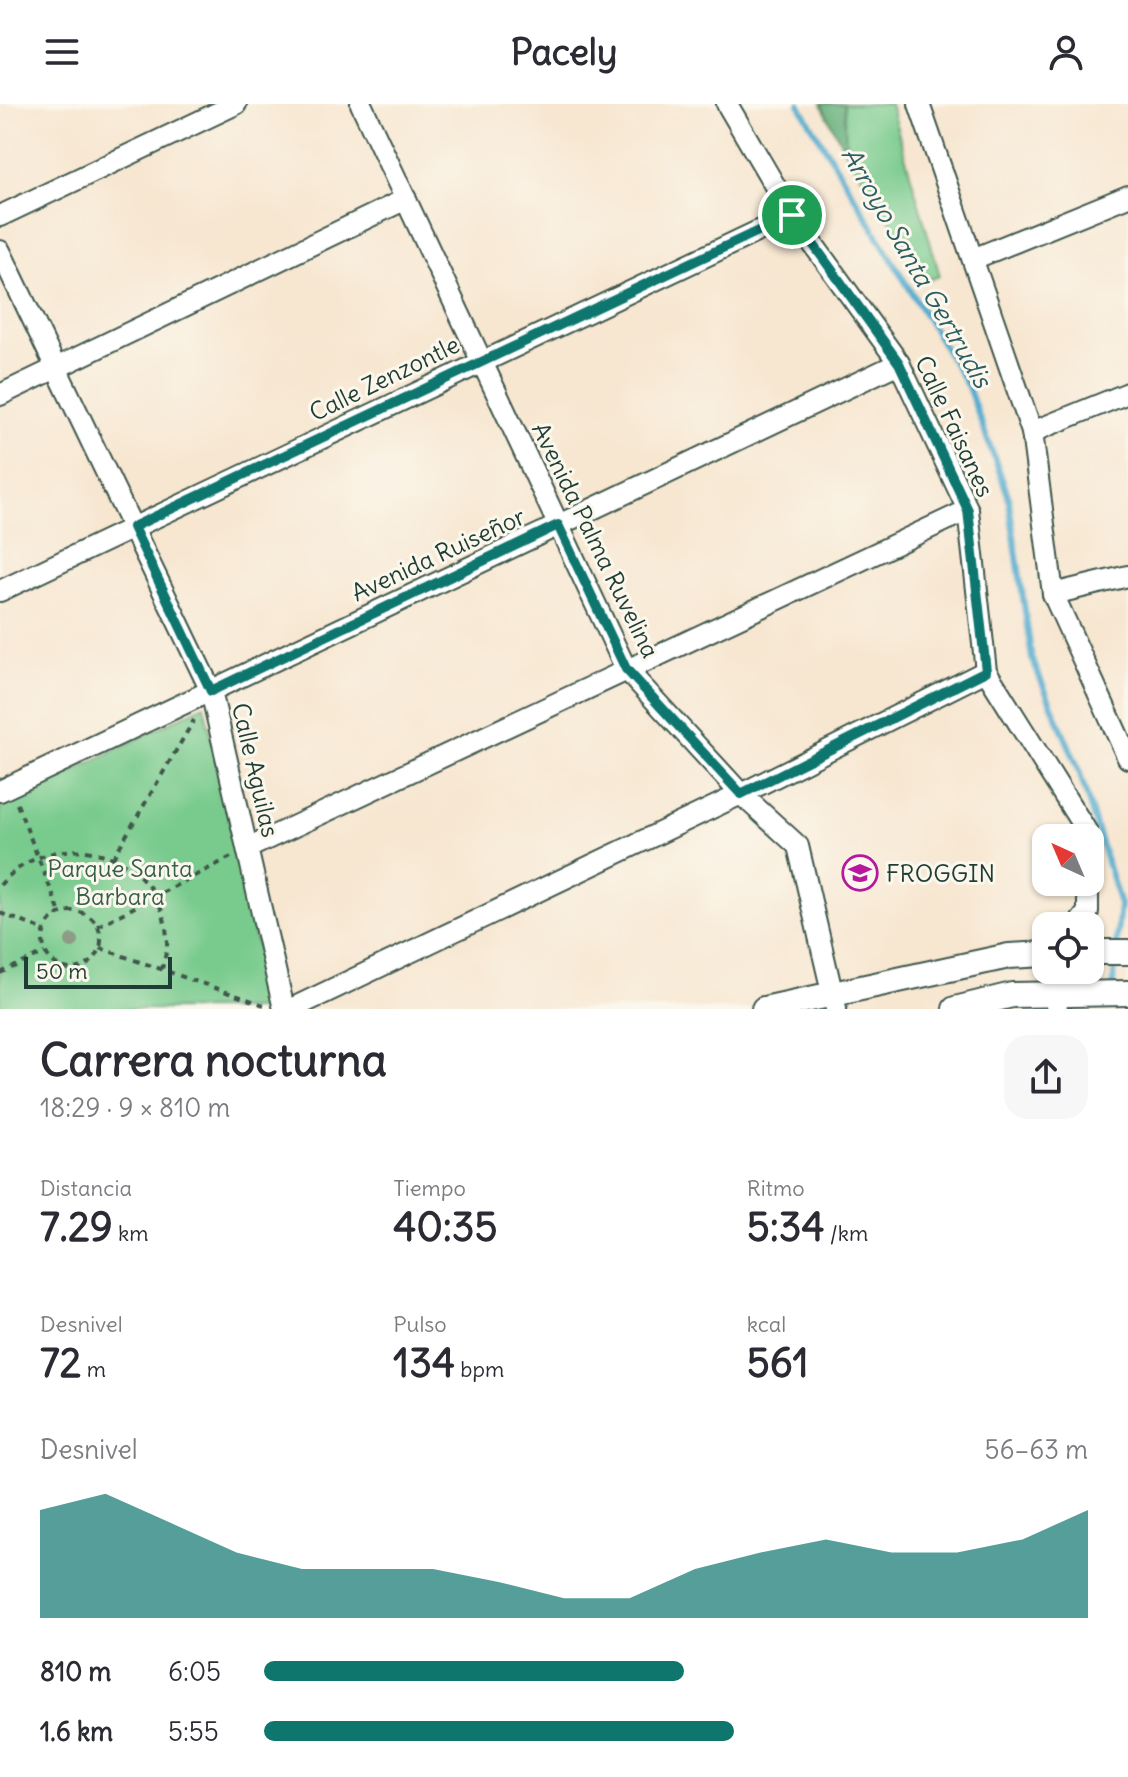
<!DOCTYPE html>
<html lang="es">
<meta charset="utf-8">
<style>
:root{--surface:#fff;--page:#f7f7f7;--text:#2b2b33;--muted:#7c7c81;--accent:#0f766e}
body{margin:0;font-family:Delius,sans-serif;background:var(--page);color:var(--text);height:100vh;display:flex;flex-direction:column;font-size:30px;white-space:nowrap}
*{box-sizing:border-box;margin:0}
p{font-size:26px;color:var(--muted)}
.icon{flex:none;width:44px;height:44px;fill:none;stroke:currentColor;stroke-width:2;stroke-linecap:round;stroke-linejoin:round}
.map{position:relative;height:905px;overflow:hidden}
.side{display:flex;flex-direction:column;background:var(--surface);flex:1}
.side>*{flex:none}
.needle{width:52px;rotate:316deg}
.controls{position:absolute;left:1032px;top:720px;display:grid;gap:16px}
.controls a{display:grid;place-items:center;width:72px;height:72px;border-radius:16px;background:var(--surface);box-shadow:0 2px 6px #0004;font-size:40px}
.scale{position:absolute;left:24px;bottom:20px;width:148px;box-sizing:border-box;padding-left:8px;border:4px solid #1f3d34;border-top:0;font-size:22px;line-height:28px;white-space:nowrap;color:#1f3d34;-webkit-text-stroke:6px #fbf7ec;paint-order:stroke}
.pin{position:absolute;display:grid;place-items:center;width:68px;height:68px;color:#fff;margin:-34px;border:4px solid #fff;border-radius:50%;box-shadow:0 2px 8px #0007}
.round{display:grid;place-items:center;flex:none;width:84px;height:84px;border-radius:24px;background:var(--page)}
.headline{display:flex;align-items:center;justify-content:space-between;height:136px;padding:0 40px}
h1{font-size:44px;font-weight:800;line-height:60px}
.metrics{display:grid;grid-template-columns:repeat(3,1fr);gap:12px;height:136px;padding:8px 40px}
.metrics div{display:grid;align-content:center}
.metrics b{font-size:40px;font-weight:800}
.metrics small{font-size:22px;font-weight:400}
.metrics p{font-size:22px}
.chart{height:224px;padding:16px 40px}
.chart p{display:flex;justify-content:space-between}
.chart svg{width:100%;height:144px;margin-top:8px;fill:var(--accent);opacity:.7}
ul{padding:0 40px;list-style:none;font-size:26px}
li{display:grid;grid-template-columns:128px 96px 1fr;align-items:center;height:60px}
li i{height:20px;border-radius:10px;background:var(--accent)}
header{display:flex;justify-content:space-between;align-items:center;height:104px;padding:0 40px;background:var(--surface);font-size:36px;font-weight:800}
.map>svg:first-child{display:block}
</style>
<header><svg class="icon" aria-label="menu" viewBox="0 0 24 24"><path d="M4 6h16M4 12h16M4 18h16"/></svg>Pacely<svg class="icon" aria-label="person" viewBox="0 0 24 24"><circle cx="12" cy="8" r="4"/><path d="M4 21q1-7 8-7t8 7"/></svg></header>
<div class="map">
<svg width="1128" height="905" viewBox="0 0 1128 905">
<rect width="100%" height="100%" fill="#fbf7ec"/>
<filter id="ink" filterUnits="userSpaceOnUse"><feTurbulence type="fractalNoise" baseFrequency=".0125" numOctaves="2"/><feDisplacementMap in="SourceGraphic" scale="16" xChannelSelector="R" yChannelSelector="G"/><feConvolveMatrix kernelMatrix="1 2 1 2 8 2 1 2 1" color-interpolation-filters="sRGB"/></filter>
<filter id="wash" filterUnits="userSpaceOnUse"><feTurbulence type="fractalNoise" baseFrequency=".006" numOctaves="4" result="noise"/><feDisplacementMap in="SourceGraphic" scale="32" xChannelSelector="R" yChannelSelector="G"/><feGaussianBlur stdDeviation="1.8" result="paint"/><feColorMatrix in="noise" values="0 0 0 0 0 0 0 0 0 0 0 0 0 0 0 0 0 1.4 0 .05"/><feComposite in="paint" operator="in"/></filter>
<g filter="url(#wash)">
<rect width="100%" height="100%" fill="#f7e6d0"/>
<g fill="#78ca8d" stroke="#4c8460" stroke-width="2">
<path d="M 844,0 L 890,0 L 940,172 L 929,176 L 846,49 Z"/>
<path d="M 204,601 L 271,905 L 0,905 L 0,704 Z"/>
</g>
<path fill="#62ae78" stroke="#407656" stroke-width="2" d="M 821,0 L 844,0 L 846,49 Z"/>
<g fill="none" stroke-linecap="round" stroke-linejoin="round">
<g stroke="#52accf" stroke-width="6">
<path d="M 799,0 L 968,283 L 1008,391 L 1032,555 L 1078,663 L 1120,801 L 1116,841"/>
<path d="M 1113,885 L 1115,853"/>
</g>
</g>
</g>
<g filter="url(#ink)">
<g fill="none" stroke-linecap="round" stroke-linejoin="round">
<defs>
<g id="minor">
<path d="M 361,0 L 626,565 L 741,690 L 798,742 L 836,905"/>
<path d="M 727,0 L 792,111 L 899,259 L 968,406 L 986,567 L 1087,728 L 1087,734"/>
<path d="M 919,0 L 1032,328 L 1053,490 L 1128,654"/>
<path d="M 0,112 L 236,0"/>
<path d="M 0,147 L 211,587 L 284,905"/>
<path d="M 973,155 L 1128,92"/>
<path d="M 0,291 L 406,95"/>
<path d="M 1032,328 L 1128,289"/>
<path d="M 0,487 L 792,111"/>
<path d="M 1053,490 L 1128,472"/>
<path d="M 0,687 L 899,259"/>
<path d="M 248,744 L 968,406"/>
<path d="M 1077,822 L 1088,808 L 1088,778"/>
<path d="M 1055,866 L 1053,890 L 1057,905"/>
<path d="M 291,905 L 741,690 L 986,567"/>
</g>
<g id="tertiary">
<path d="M 1090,848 L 1128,848"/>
<path d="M 764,905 L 1009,852 L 1046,850"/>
<path d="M 955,905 L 1012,891 L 1128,889"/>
</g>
</defs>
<use href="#minor" stroke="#3f564b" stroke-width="24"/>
<use href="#tertiary" stroke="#3f564b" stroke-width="28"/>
<g stroke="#3f564b" stroke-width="4" stroke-dasharray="6 6" stroke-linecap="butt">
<path d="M 17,700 L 60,809"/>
<path d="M 113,754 L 194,616"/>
<path d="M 0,781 C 56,717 163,746 167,835 C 168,845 164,856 162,865"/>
<circle cx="72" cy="836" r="29"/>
<path d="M 0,809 L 44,826"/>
<path d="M 98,822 L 231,753"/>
<path d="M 100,844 L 264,901"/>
<path d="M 0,869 L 45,849"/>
</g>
<use href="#minor" stroke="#fff" stroke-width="20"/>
<use href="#tertiary" stroke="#fff" stroke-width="24"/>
</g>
<circle fill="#8c9c86" cx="72" cy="837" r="7"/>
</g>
<g fill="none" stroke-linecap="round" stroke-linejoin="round" filter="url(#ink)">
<defs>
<path id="route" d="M 792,111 L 899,259 L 968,406 L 986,567 L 741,690 L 626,565 L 558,421 L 211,587 L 133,423 Z"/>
</defs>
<use href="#route" stroke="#fff" stroke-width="16"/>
<use href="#route" stroke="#0f766e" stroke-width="10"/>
</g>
<defs>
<symbol id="school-ring" viewBox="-11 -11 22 22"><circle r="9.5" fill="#fbf7ec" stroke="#b5179e" stroke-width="1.5"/><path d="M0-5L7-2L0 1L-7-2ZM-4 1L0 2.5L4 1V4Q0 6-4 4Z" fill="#b5179e"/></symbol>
</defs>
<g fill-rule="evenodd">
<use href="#school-ring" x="840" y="749" width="40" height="40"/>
</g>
<g text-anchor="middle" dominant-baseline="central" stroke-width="6" stroke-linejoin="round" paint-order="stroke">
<g font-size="24" fill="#1f3d34" stroke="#fbf7ec">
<text transform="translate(384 274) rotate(-26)">Calle Zenzontle</text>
<text transform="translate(955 322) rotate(65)">Calle Faisanes</text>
<text transform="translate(596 436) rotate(64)">Avenida Palma Ruvelina</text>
<text transform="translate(438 450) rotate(-25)">Avenida Ruiseñor</text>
<text transform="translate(256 666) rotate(77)">Calle Aguilas</text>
</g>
<g font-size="24" fill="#35604a" stroke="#fbf7ec">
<text x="120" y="764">Parque Santa<tspan x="120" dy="28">Barbara</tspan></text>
</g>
<g font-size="24" fill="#1f3d34" stroke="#fbf7ec" text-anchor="start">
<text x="886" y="769">FROGGIN</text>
</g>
<g font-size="26" font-style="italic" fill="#2e5e62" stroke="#fbf7ec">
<text transform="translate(917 163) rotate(60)">Arroyo Santa Gertrudis</text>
</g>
</g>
</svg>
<div class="controls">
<a><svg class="needle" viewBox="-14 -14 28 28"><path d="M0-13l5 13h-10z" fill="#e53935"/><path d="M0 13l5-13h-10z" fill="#7c7c81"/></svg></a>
<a><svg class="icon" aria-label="locate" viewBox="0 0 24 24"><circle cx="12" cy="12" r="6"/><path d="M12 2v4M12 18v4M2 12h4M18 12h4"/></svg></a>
</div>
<div class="scale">50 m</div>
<div class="pin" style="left:792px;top:111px;background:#1e9e55"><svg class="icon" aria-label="arrive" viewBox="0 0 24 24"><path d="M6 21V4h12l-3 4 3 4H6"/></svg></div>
</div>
<section class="side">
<div class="headline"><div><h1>Carrera nocturna</h1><p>18:29 · 9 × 810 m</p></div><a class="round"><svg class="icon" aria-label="share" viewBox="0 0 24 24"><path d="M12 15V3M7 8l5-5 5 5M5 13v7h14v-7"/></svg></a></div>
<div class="metrics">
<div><p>Distancia</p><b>7.29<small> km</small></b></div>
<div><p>Tiempo</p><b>40:35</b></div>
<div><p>Ritmo</p><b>5:34<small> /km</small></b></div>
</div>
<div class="metrics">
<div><p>Desnivel</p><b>72<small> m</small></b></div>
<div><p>Pulso</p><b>134<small> bpm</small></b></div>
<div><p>kcal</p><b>561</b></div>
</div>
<div class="chart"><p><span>Desnivel</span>56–63 m</p>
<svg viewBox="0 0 160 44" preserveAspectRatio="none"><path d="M0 44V11L10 6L20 15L30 24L40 29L50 29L60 29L70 33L80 38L90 38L100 29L110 24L120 20L130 24L140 24L150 20L160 11V44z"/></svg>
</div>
<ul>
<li><b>810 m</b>6:05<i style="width:51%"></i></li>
<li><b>1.6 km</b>5:55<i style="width:57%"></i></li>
</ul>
</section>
